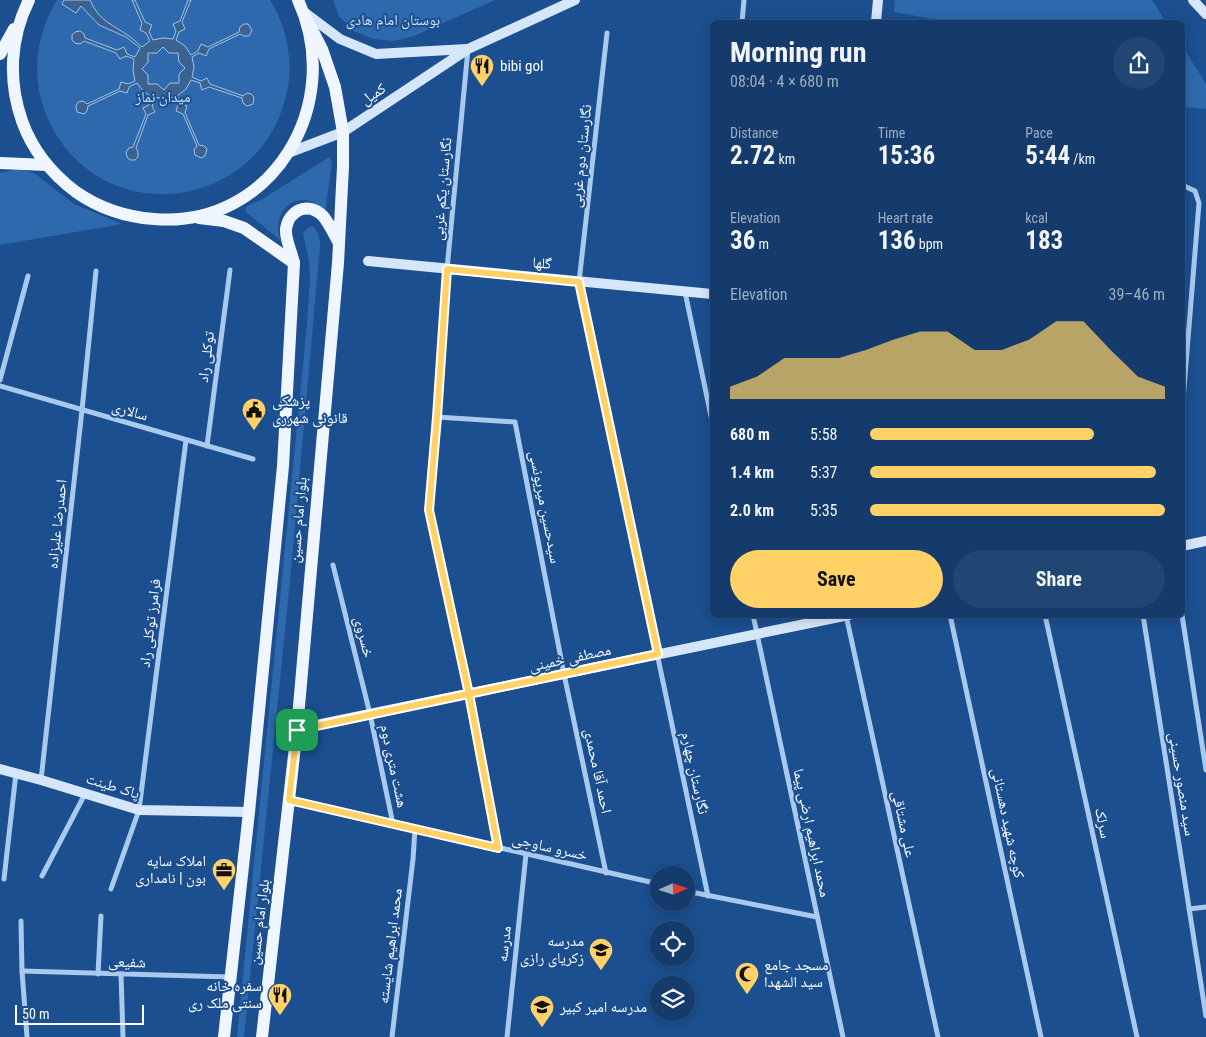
<!DOCTYPE html>
<meta charset="utf-8">
<style>
:root{--surface:#143b6b;--page:#214673;--text:#f1f3f6;--muted:#9dadc1;--line:#33557e;--accent:#ffd166}
body{margin:0;font-family:"Roboto Condensed","Noto Naskh Arabic",sans-serif;background:var(--page);color:var(--text);height:100vh;display:flex;flex-direction:column;font-size:19px;white-space:nowrap}
*{box-sizing:border-box;margin:0}
p{font-size:16px;color:var(--muted)}
.icon{flex:none;width:28px;height:28px;fill:none;stroke:currentColor;stroke-width:2;stroke-linecap:round;stroke-linejoin:round}
.map{position:relative;flex:1;overflow:hidden}
.side{position:absolute;left:710px;top:20px;width:475px;height:598px;display:flex;flex-direction:column;background:var(--surface);border-radius:8px;box-shadow:0 2px 12px #0003,0 0 0 1px var(--line)}
.side>*{flex:none}
.needle{width:32px;rotate:87deg}
.tools{position:absolute;left:650px;top:866px;display:grid;gap:10px}
.tools a{display:grid;place-items:center;width:45px;height:45px;border-radius:50%;background:var(--surface);box-shadow:0 2px 12px #0003,0 0 0 1px var(--line);font-size:25px}
.scale{position:absolute;left:15px;bottom:12px;width:129px;box-sizing:border-box;padding-left:5px;border:2px solid #fff;border-top:0;font-size:14px;line-height:18px;white-space:nowrap;color:#fff;-webkit-text-stroke:4px #1b4f8f;paint-order:stroke}
.pin{position:absolute;display:grid;place-items:center;width:42px;height:42px;color:#fff;margin:-21px;border-radius:10px;box-shadow:0 2px 8px #0006}
.round{display:grid;place-items:center;flex:none;width:52px;height:52px;border-radius:26px;background:var(--page)}
.head{display:flex;align-items:center;justify-content:space-between;height:85px;padding:0 20px}
h1{font-size:28px;font-weight:700;line-height:38px}
.figures{display:grid;grid-template-columns:repeat(3,1fr);gap:8px;height:85px;padding:5px 20px}
.figures div{display:grid;align-content:center}
.figures b{font-size:25px;font-weight:700}
.figures small{font-size:14px;font-weight:400}
.figures p{font-size:14px}
.chart{height:140px;padding:10px 20px}
.chart p{display:flex;justify-content:space-between}
.chart svg{width:100%;height:90px;margin-top:5px;fill:var(--accent);opacity:.7}
.cta{display:flex;gap:10px;margin-top:auto;padding:10px 20px}
.cta a{flex:1;height:58px;border-radius:30px;background:var(--accent);color:#111;font-size:20px;font-weight:700;line-height:58px;text-align:center}
.cta a+a{background:var(--page);color:var(--text)}
ul{padding:0 20px;list-style:none;font-size:16px}
li{display:grid;grid-template-columns:80px 60px 1fr;align-items:center;height:38px}
li i{height:12px;border-radius:6px;background:var(--accent)}
.map>svg:first-child{display:block}
</style>
<div class="map">
<svg width="1206" height="1037" viewBox="0 0 1206 1037">
<rect width="100%" height="100%" fill="#1b4f8f"/>
<g fill="#2e69ad">
<path d="M 57,0 L 270,0 C 286,25 293,57 288,87 C 265,217 89,234 44,109 C 31,73 37,32 57,0 Z"/>
<path d="M 333,0 L 495,0 L 414,36 L 394,41 L 373,39 L 354,31 L 339,16 Z"/>
<path d="M 895,0 L 1152,0 L 1166,22 L 949,22 L 894,12 Z"/>
<path d="M 1183,47 L 1206,84 L 1206,109 L 1183,107 Z"/>
<path d="M 329,157 L 332,162 L 325,213 C 304,184 268,208 281,241 L 245,211 L 247,206 L 261,200 Z"/>
<path d="M 18,169 L 34,173 L 74,204 L 122,224 L 0,245 L 0,173 Z"/>
<path d="M 312,226 C 319,232 320,237 320,246 L 290,581 L 244,1037 L 237,1037 L 307,324 L 310,278 L 309,261 L 303,233 L 308,228 Z"/>
</g>
<path fill="#3c6290" stroke="#9cc4f0" fill-rule="evenodd" d="M 64,0 L 90,0 C 97,17 108,23 123,32 C 130,36 136,42 142,47 L 150,41 L 146,33 L 140,30 L 142,23 L 132,0 L 135,0 L 145,22 L 152,25 L 149,32 L 153,40 L 163,38 L 173,39 L 176,31 L 173,24 L 180,21 L 188,0 L 191,0 L 182,22 L 185,29 L 179,32 L 176,40 L 185,46 L 191,55 L 198,51 L 201,44 L 208,47 L 239,32 L 240,27 L 244,24 L 248,24 L 252,30 L 249,36 L 244,36 L 240,34 L 209,49 L 206,56 L 199,53 L 192,57 L 194,67 L 192,77 L 201,81 L 207,78 L 210,84 L 243,96 L 247,93 L 251,94 L 254,97 L 253,104 L 247,106 L 243,103 L 242,98 L 209,87 L 202,90 L 200,83 L 191,80 L 186,89 L 177,96 L 181,103 L 187,106 L 185,113 L 199,145 L 204,146 L 207,149 L 205,156 L 201,158 L 195,155 L 194,150 L 197,146 L 183,114 L 176,111 L 178,104 L 175,97 L 165,99 L 155,97 L 152,106 L 155,112 L 148,115 L 136,148 L 138,152 L 138,157 L 135,160 L 130,160 L 127,157 L 126,152 L 129,148 L 133,147 L 146,114 L 143,108 L 149,105 L 152,97 L 143,91 L 137,83 L 129,87 L 127,93 L 120,91 L 88,106 L 87,111 L 84,114 L 77,112 L 76,106 L 78,102 L 83,101 L 87,104 L 119,89 L 121,82 L 128,84 L 135,81 L 133,70 L 134,59 L 126,56 L 120,59 L 116,53 L 84,41 L 80,44 L 75,43 L 72,40 L 72,35 L 75,32 L 80,31 L 84,34 L 85,38 L 117,50 L 124,47 L 127,54 L 135,57 L 140,48 L 126,37 L 99,25 L 81,6 L 76,13 L 62,4 ZM 163,47 L 169,53 L 178,53 L 179,62 L 185,68 L 179,74 L 179,83 L 170,83 L 164,90 L 157,84 L 148,84 L 148,75 L 142,69 L 148,62 L 148,53 L 157,53 Z"/>
<g fill="none" stroke-linecap="round" stroke-linejoin="round">
<g stroke="#a9c9ee" stroke-width="5">
<path d="M 742,22 L 744,0"/>
<path d="M 607,33 L 579,282 L 708,896"/>
<path d="M 468,49 L 447,269 L 437,417 L 429,510 L 469,694 L 498,848"/>
<path d="M 1182,185 L 1195,191 L 1199,203 L 1182,413"/>
<path d="M 685,292 L 712,421"/>
<path d="M 0,380 L 28,276"/>
<path d="M 0,386 L 253,459"/>
<path d="M 437,417 L 515,422 L 564,674 L 606,873"/>
<path d="M 207,446 L 230,270"/>
<path d="M 333,565 L 370,714 L 393,824"/>
<path d="M 753,615 L 843,1037"/>
<path d="M 846,615 L 938,1037"/>
<path d="M 950,615 L 1041,1037"/>
<path d="M 1045,615 L 1137,1037"/>
<path d="M 1143,615 L 1206,1016"/>
<path d="M 1182,615 L 1206,770"/>
<path d="M 41,780 L 82,410 L 96,271"/>
<path d="M 290,800 L 659,884"/>
<path d="M 42,876 L 85,794"/>
<path d="M 4,879 L 16,773"/>
<path d="M 111,889 L 139,810 L 186,440"/>
<path d="M 686,891 L 817,917"/>
<path d="M 1189,909 L 1206,907"/>
<path d="M 21,921 L 22,971 L 27,1037"/>
<path d="M 22,971 L 230,977"/>
<path d="M 98,974 L 101,916"/>
<path d="M 121,974 L 123,1037"/>
<path d="M 392,1037 L 413,859 L 415,829"/>
<path d="M 507,1037 L 526,854"/>
</g>
<g stroke="#d6e6fa" stroke-width="10">
<path d="M 1193,0 L 1206,14"/>
<path d="M 304,12 L 340,39 L 376,54 L 467,49"/>
<path d="M 876,22 L 878,0"/>
<path d="M 288,153 L 343,132 L 468,49 L 575,0"/>
<path d="M 368,261 L 712,294"/>
<path d="M 1182,546 L 1206,541"/>
<path d="M 297,729 L 849,615"/>
<path d="M 0,769 L 41,780 L 139,810 L 249,812"/>
</g>
<g stroke="#f0f6ff" stroke-width="12">
<path d="M 29,0 C 10,38 8,81 22,121 C 32,149 52,174 76,192 C 99,208 126,217 154,219 C 272,229 346,104 298,0"/>
<path d="M 0,54 L 14,29"/>
<path d="M 0,163 L 47,165"/>
<path d="M 199,218 L 224,221 L 244,228 L 294,263"/>
<path d="M 224,1037 L 249,812 L 283,466 L 294,263 C 292,253 285,239 286,229 C 289,210 308,201 323,216 C 329,223 334,234 339,243"/>
<path d="M 262,1037 L 297,729 L 338,263 L 343,167 L 343,132 L 335,87 L 322,49 L 303,12"/>
</g>
</g>
<g fill="none" stroke-linecap="round" stroke-linejoin="round">
<defs>
<path id="route" d="M 297,730 C 417,704 538,680 658,654 L 579,282 L 447,269 L 437,417 L 429,510 L 469,694 L 498,848 L 289,800 L 297,730"/>
</defs>
<use href="#route" stroke="#fff" stroke-width="10"/>
<use href="#route" stroke="#ffd166" stroke-width="6"/>
</g>
<defs>
<symbol id="restaurant-pin" viewBox="-11 -11 22 30"><path d="M0 17L-7.5 6A9.5 9.5 0 1 1 7.5 6Z" fill="#ffd166" stroke="#1b4f8f"/><path d="M-5-6h1v4h1v-4h1v4h1v-4h1v5L-1.5 .5V6h-2V.5L-5-1ZM5-6V6H3V1.5H1.5Q1.5-4 5-6Z" fill="#111"/></symbol>
<symbol id="civic-pin" viewBox="-11 -11 22 30"><path d="M0 17L-7.5 6A9.5 9.5 0 1 1 7.5 6Z" fill="#ffd166" stroke="#1b4f8f"/><path d="M-.6-6.5H3V-4.5H.6V-3L4-1V1h2V6H-6V1h2V-1L-.6-3ZM-1.2 2.5V6h2.4V2.5Z" fill="#111"/></symbol>
<symbol id="office-pin" viewBox="-11 -11 22 30"><path d="M0 17L-7.5 6A9.5 9.5 0 1 1 7.5 6Z" fill="#ffd166" stroke="#1b4f8f"/><path d="M-6-3h4V-5.5h4V-3h4V5H-6ZM-1-4.5V-3h2v-1.5ZM-6 0V1H6V0Z" fill="#111"/></symbol>
<symbol id="school-pin" viewBox="-11 -11 22 30"><path d="M0 17L-7.5 6A9.5 9.5 0 1 1 7.5 6Z" fill="#ffd166" stroke="#1b4f8f"/><path d="M0-5L7-2L0 1L-7-2ZM-4 1L0 2.5L4 1V4Q0 6-4 4Z" fill="#111"/></symbol>
<symbol id="mosque-pin" viewBox="-11 -11 22 30"><path d="M0 17L-7.5 6A9.5 9.5 0 1 1 7.5 6Z" fill="#ffd166" stroke="#1b4f8f"/><path d="M3.5-4.9A6 6 0 1 0 3.5 4.9A5 5 0 1 1 3.5-4.9Z" fill="#111"/></symbol>
</defs>
<g fill-rule="evenodd">
<use href="#restaurant-pin" x="468" y="52" width="28" height="38"/>
<use href="#civic-pin" x="240" y="396" width="28" height="38"/>
<use href="#office-pin" x="210" y="856" width="28" height="38"/>
<use href="#school-pin" x="587" y="936" width="28" height="38"/>
<use href="#mosque-pin" x="733" y="960" width="28" height="38"/>
<use href="#restaurant-pin" x="266" y="981" width="28" height="38"/>
<use href="#school-pin" x="528" y="993" width="28" height="38"/>
</g>
<g text-anchor="middle" dominant-baseline="central" stroke-width="4" stroke-linejoin="round" paint-order="stroke">
<g font-size="15" fill="#cfe3fa" stroke="#1b4f8f">
<text x="393" y="20">بوستان امام هادی</text>
<text x="163" y="97">میدان نماز</text>
</g>
<g font-size="15" fill="#fff" stroke="#1b4f8f" text-anchor="start">
<text x="500" y="66">bibi gol</text>
<text x="272" y="401">پزشکی<tspan x="272" dy="17">قانونی شهرری</tspan></text>
<text x="206" y="861" text-anchor="end">املاک سایه<tspan x="206" dy="17">بون | نامداری</tspan></text>
<text x="584" y="941" text-anchor="end">مدرسه<tspan x="584" dy="17">زکریای رازی</tspan></text>
<text x="764" y="965">مسجد جامع<tspan x="764" dy="17">سید الشهدا</tspan></text>
<text x="262" y="986" text-anchor="end">سفره خانه<tspan x="262" dy="17">سنتی ملک ری</tspan></text>
<text x="560" y="1007">مدرسه امیر کبیر</text>
</g>
<g font-size="15" fill="#fff" stroke="#1b4f8f">
<text transform="translate(373 94) rotate(-34)">کمیل</text>
<text transform="translate(581 156) rotate(-84)">نگارستان دوم غربی</text>
<text transform="translate(442 189) rotate(-85)">نگارستان یکم غربی</text>
<text transform="translate(542 263) rotate(5)">گلها</text>
<text transform="translate(206 357) rotate(-83)">توکلی راد</text>
<text transform="translate(130 411) rotate(16)">سالاری</text>
<text transform="translate(545 507) rotate(79)">سیدحسین میریونسی</text>
<text transform="translate(298 520) rotate(-85)">بلوار امام حسین</text>
<text transform="translate(57 524) rotate(-84)">احمدرضا علیزاده</text>
<text transform="translate(150 623) rotate(-83)">فرامرز توکلی راد</text>
<text transform="translate(364 637) rotate(76)">خسروی</text>
<text transform="translate(570 658) rotate(-12)">مصطفی خمینی</text>
<text transform="translate(394 766) rotate(78)">هشت متری دوم</text>
<text transform="translate(598 771) rotate(78)">احمد آقا محمدی</text>
<text transform="translate(695 773) rotate(78)">نگارستان چهارم</text>
<text transform="translate(1182 784) rotate(81)">سید منصور حسینی</text>
<text transform="translate(113 786) rotate(17)">پاک طینت</text>
<text transform="translate(1008 823) rotate(78)">کوچه شهید دهستانی</text>
<text transform="translate(1103 823) rotate(78)">سرلک</text>
<text transform="translate(904 824) rotate(78)">علی مشتاقی</text>
<text transform="translate(812 833) rotate(78)">محمد ابراهیم ارضی پیما</text>
<text transform="translate(550 847) rotate(13)">خسرو ساوجی</text>
<text transform="translate(259 922) rotate(-83)">بلوار امام حسین</text>
<text transform="translate(504 944) rotate(-84)">مدرسه</text>
<text transform="translate(390 946) rotate(-83)">محمد ابراهیم شایسته</text>
<text transform="translate(127 962) rotate(2)">شفیعی</text>
</g>
</g>
</svg>
<div class="tools">
<a><svg class="needle" viewBox="-14 -14 28 28"><path d="M0-13l5 13h-10z" fill="#e53935"/><path d="M0 13l5-13h-10z" fill="#9dadc1"/></svg></a>
<a><svg class="icon" aria-label="locate" viewBox="0 0 24 24"><circle cx="12" cy="12" r="6"/><path d="M12 2v4M12 18v4M2 12h4M18 12h4"/></svg></a>
<a><svg class="icon" aria-label="layers" viewBox="0 0 24 24"><path d="M12 4l9 5-9 5-9-5zM3 14l9 5 9-5"/></svg></a>
</div>
<div class="scale">50 m</div>
<div class="pin" style="left:297px;top:730px;background:#1e9e55"><svg class="icon" aria-label="arrive" viewBox="0 0 24 24"><path d="M6 21V4h12l-3 4 3 4H6"/></svg></div>
<section class="side">
<div class="head"><div><h1>Morning run</h1><p>08:04 · 4 × 680 m</p></div><a class="round"><svg class="icon" aria-label="share" viewBox="0 0 24 24"><path d="M12 15V3M7 8l5-5 5 5M5 13v7h14v-7"/></svg></a></div>
<div class="figures">
<div><p>Distance</p><b>2.72<small> km</small></b></div>
<div><p>Time</p><b>15:36</b></div>
<div><p>Pace</p><b>5:44<small> /km</small></b></div>
</div>
<div class="figures">
<div><p>Elevation</p><b>36<small> m</small></b></div>
<div><p>Heart rate</p><b>136<small> bpm</small></b></div>
<div><p>kcal</p><b>183</b></div>
</div>
<div class="chart"><p><span>Elevation</span>39–46 m</p>
<svg viewBox="0 0 160 44" preserveAspectRatio="none"><path d="M0 44V38L10 33L20 24L30 24L40 24L50 20L60 15L70 11L80 11L90 20L100 20L110 15L120 6L130 6L140 20L150 33L160 38V44z"/></svg>
</div>
<ul>
<li><b>680 m</b>5:58<i style="width:76%"></i></li>
<li><b>1.4 km</b>5:37<i style="width:97%"></i></li>
<li><b>2.0 km</b>5:35<i style="width:100%"></i></li>
</ul>
<div class="cta"><a>Save</a><a>Share</a></div>
</section>
</div>
